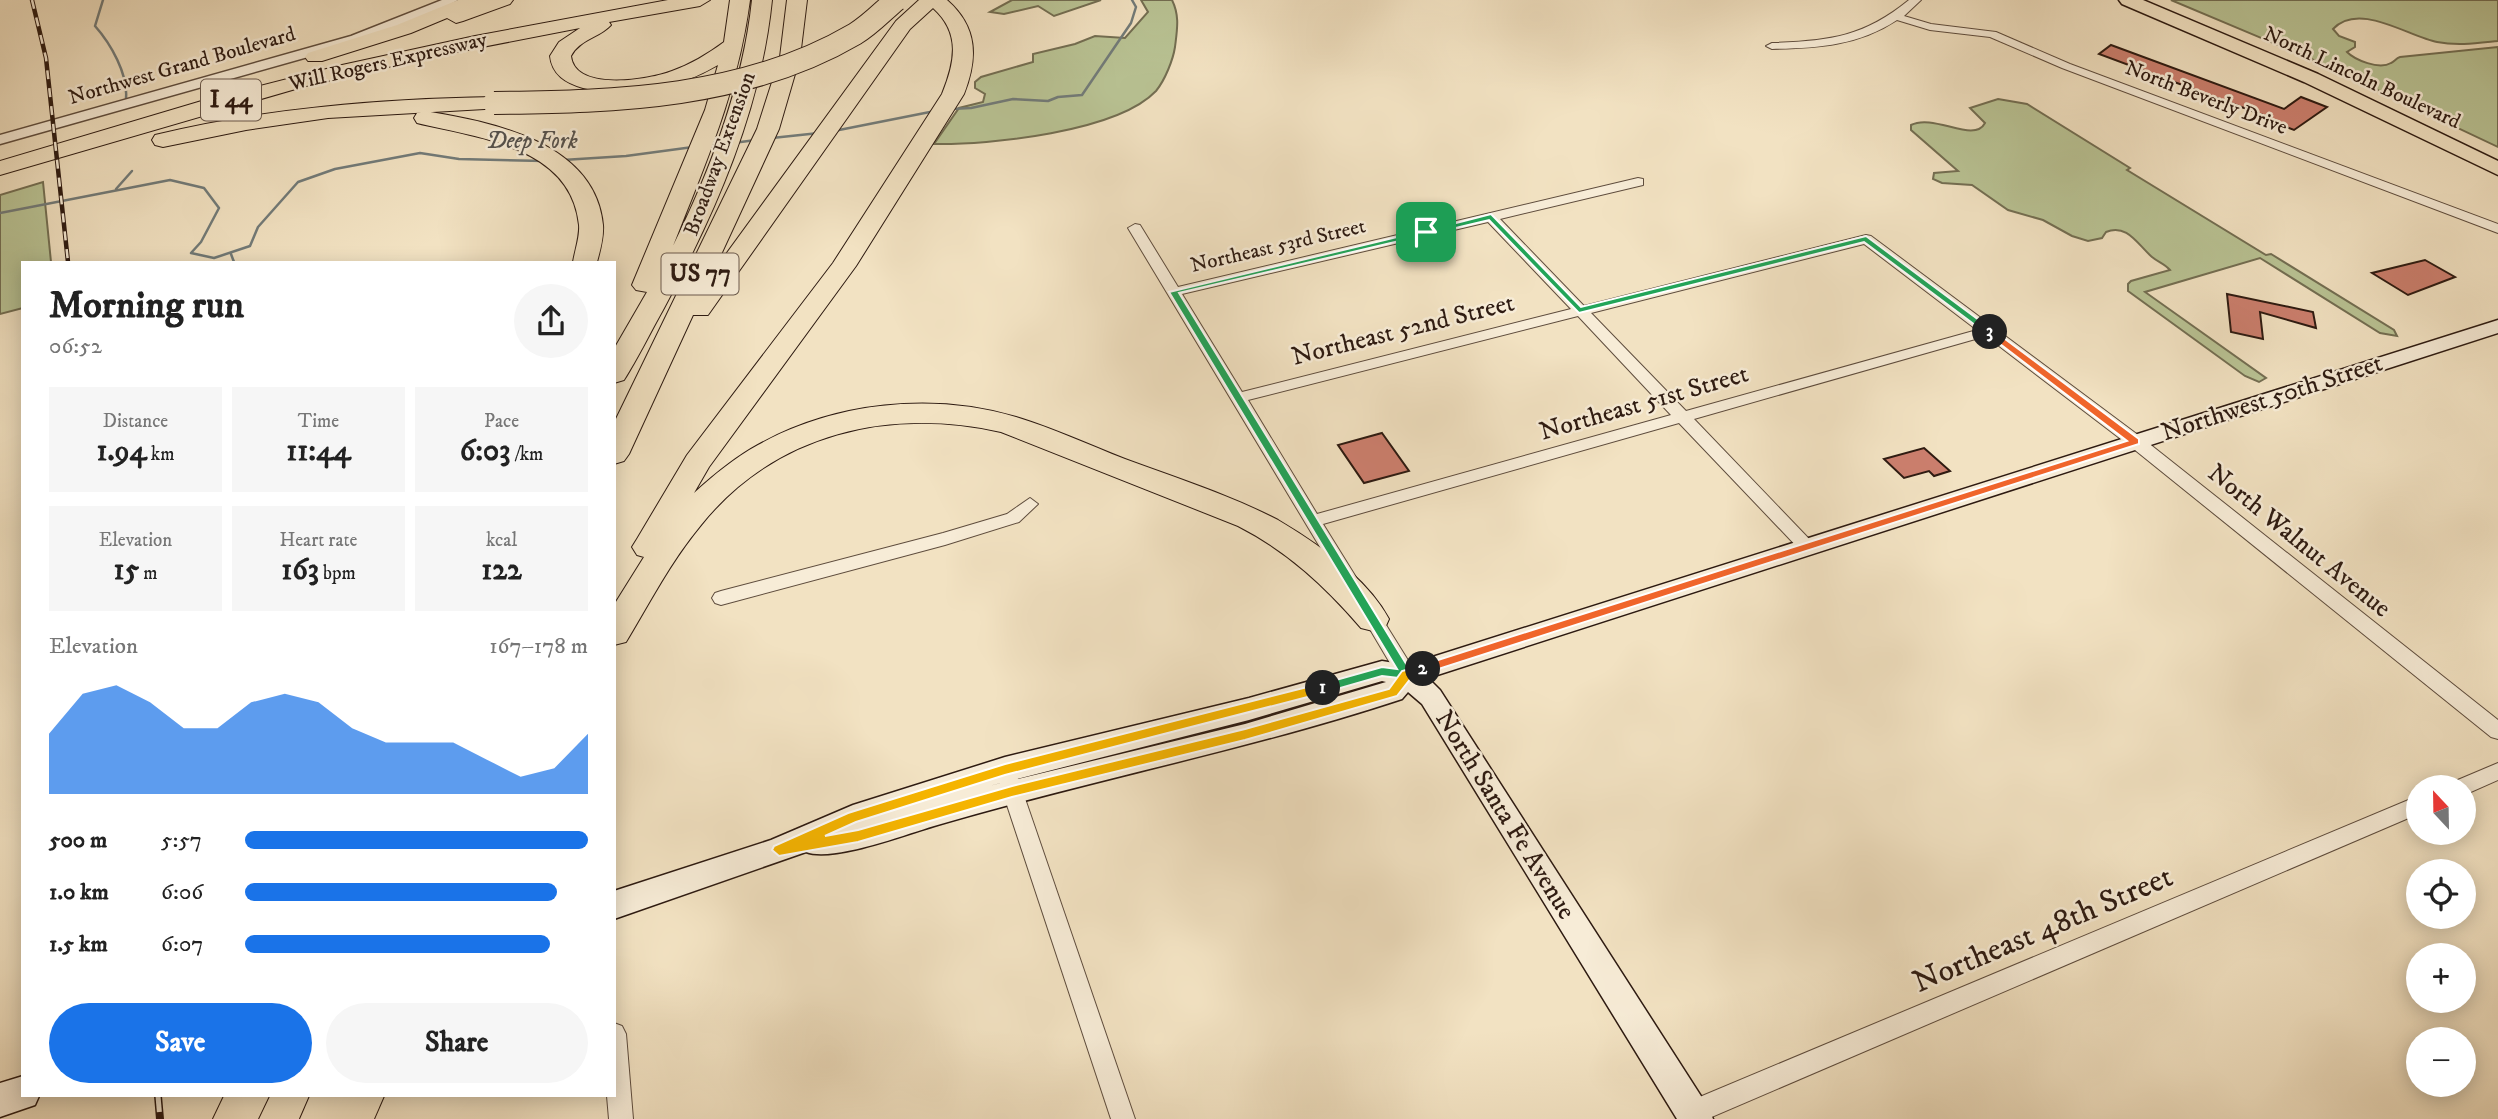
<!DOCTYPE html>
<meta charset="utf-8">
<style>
:root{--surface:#fff;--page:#f6f6f6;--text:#222;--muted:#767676;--accent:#1a73e8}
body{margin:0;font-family:"IM FELL DW Pica",serif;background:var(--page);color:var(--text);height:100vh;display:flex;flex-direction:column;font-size:26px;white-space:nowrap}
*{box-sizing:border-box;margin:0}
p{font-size:23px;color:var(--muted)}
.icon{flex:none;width:38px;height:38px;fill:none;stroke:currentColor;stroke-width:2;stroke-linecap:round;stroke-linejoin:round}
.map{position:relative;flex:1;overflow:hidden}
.sheet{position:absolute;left:21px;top:261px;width:595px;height:836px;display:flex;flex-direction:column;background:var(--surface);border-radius:0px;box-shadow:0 4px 18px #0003}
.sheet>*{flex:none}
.needle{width:46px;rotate:338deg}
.controls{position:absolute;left:2406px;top:775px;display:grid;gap:14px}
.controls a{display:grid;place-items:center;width:70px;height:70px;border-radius:50%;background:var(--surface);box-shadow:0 4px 18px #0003;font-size:35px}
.pin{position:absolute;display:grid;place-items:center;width:60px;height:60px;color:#fff;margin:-30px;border-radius:14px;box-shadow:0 4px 10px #0006}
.km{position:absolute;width:35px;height:35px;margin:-18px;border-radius:50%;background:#222;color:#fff;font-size:19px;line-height:35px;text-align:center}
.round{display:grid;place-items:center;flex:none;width:74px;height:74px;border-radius:37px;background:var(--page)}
.head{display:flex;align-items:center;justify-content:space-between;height:119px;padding:0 28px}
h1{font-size:38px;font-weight:700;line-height:52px}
.figures{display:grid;grid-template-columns:repeat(3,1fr);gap:10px;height:119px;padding:7px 28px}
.figures div{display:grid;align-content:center;border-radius:0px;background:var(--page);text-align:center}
.figures b{font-size:30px;font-weight:700}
.figures small{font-size:19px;font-weight:400}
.figures p{font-size:19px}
.chart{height:196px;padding:14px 28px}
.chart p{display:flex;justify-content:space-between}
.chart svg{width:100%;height:126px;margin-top:7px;fill:var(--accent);opacity:.7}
.action{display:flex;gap:14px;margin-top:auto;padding:14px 28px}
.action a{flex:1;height:80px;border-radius:42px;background:var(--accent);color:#fff;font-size:28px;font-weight:700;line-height:80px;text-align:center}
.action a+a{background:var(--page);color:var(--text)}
ul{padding:0 28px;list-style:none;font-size:23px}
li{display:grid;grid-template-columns:112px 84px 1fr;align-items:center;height:52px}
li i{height:18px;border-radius:9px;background:var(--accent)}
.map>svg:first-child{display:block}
</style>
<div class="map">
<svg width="2498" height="1119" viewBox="0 0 2498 1119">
<rect width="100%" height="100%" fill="#f2e2c2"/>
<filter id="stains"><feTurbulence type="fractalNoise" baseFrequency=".00286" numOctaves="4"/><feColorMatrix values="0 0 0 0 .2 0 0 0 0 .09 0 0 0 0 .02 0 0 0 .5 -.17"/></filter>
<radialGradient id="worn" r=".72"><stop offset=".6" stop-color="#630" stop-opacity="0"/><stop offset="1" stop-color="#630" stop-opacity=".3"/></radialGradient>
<g fill="#b9c394" stroke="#736e52" stroke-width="2">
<path d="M 1012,0 L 1101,0 L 1054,16 L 1038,6 L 1004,14 L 990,12 Z"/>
<path d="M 1141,0 L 1172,0 C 1180,16 1177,30 1175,47 C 1173,60 1165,80 1156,91 C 1117,132 989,145 934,144 L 959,108 L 983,102 L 985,94 L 975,88 L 975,82 L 981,77 L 1033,62 L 1033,54 L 1075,44 L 1095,36 L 1125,38 L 1148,12 Z"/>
<path d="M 2171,0 L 2498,0 L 2498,41 C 2478,43 2458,46 2437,42 C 2409,37 2359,1 2333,29 L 2339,36 L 2355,42 L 2355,47 L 2347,52 C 2355,60 2379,70 2391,63 C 2394,62 2396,58 2400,57 L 2498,47 L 2498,147 L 2316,61 Z"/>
<path d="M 1998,99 L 2027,104 L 2130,168 L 2127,170 L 2266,255 L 2271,254 L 2394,330 L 2397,336 L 2380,333 L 2260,258 L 2145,292 L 2266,378 L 2259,382 L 2245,376 L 2128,291 L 2128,284 L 2131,281 L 2170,270 C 2165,264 2158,262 2152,257 C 2138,245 2127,223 2106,232 L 2102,238 L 2088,241 L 2072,236 L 2043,220 L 2008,210 L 1972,185 L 1942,183 L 1933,179 L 1934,173 L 1958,171 L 1911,130 L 1911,125 C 1934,113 1974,144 1985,123 L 1970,108 Z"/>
<path d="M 43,182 L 51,262 L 23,262 L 23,308 L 0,314 L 0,195 Z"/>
</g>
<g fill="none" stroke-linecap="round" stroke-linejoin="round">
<g stroke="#727b79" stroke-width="2.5">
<path d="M 103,0 L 95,26 C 111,44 128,74 126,98"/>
<path d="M 951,109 L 971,108 L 1013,99 L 1048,101 L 1058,97 L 1082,95 L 1131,23 L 1136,7 L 1132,0"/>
<path d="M 834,131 L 935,111"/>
<path d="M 772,138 L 819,133"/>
<path d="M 733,143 L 756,140"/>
<path d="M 563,160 L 626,156 L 693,147"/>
<path d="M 116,189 L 132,171"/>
<path d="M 0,213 L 170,180 L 204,188 L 219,208 L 201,242 L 191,253 L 214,258 L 250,246 L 258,227 L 298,182 L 335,169 L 420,153 L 459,159 L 544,161"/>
<path d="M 231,254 L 234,262"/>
</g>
</g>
<g fill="#cc7f6e" stroke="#2d1a11" stroke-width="2">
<path d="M 2111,45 L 2284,109 L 2301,97 L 2327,107 L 2294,130 L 2268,120 L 2271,118 L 2099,54 Z"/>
<path d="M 2425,260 L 2455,277 L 2408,295 L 2372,273 Z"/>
<path d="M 2227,294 L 2313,312 L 2316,328 L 2260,312 L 2263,339 L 2231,332 Z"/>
<path d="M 1382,433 L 1409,471 L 1364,483 L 1338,445 Z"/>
<path d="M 1924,448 L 1950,471 L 1934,476 L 1929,471 L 1904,478 L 1884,459 Z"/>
</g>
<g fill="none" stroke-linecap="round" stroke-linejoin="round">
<defs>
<g id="minor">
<path d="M 1909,0 L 1921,0 L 1904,16 L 1931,24 L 1996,32 L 2070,64 L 2498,224 L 2498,233 L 2062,68 L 1990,37 L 1930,30 L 1897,20 C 1858,46 1817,48 1772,49 L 1766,46 L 1772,43 C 1829,41 1864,37 1909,0 Z"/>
<path d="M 1638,178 L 1643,179 L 1643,185 L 1500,219 L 1584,306 L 1866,235 L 1871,236 L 2142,438 L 2498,720 L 2498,739 L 2491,737 L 2130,446 L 1986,336 L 1694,419 L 1813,543 L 1816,547 L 1813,551 L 1801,551 L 1679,423 L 1323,524 L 1359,582 L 1356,587 L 1344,587 L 1128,228 L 1135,224 L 1140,225 L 1178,287 ZM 1488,222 L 1571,309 L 1242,392 L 1182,294 ZM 1864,244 L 1977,330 L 1686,411 L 1591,313 ZM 1578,316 L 1671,415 L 1317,514 L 1248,400 Z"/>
<path d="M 1030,498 L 1038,504 L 1019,522 L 945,545 L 721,605 L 715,603 L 712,598 L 715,593 L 721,591 L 943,533 L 1007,514 Z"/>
<path d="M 1367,602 L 1373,604 L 1414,670 L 1416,675 L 1414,680 L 1407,682 L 1400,680 L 1358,609 L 1361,604 Z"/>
<path d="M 2498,763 L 2498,780 L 2464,795 L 2464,788 L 2450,788 L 2453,782 Z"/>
<path d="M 1009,773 L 1016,775 L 1019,781 L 1135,1119 L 1111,1119 L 999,781 L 1002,775 Z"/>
<path d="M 2418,796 L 2418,814 L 1707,1119 L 1682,1119 L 1680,1113 L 1683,1104 Z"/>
<path d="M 614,1023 L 622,1026 L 626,1034 L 633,1119 L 609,1119 L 607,1096 L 614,1096 Z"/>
</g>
<path id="tertiary" d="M 442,0 L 458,0 L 425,18 L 361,42 L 0,144 L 0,135 L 351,36 Z"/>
<g id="secondary">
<path d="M 2498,320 L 2498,333 L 1428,678 L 1440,690 L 1708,1107 L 1713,1119 L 1677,1119 L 1422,704 L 1408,692 L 1402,699 C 1248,750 1089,780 934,826 C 904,835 833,862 806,852 L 614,919 L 614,891 L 771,840 L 853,805 L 1005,757 L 1249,698 L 1382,661 L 1407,665 ZM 1382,681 L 1386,682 L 1245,724 L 989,786 L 1249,720 Z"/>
<path d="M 23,1076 L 23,1096 L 39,1096 L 35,1105 L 0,1117 L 0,1083 Z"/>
</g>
<path id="primary" d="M 2119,0 L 2143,0 L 2318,74 L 2498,161 L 2498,175 L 2304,82 L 2122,4 Z"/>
<g id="motorway">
<path d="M 458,0 L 513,0 L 510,4 L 463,21 L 456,23 L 447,18 L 411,33 L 322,61 L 308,61 L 305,57 L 308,53 L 397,25 Z"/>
<path d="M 668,0 L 710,0 L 700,6 L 609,22 L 611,25 C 599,38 580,39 571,56 C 575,92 649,80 672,71 C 691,64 708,54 724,42 L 730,0 L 750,0 C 738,91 706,162 673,246 C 711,169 743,85 752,0 L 772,0 C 761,110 715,214 663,310 C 650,333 638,358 624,380 L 614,383 L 614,349 L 647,292 L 636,290 L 632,285 L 705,110 L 718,65 C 677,89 629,99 583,88 C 566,83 552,75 550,56 L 559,42 L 580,28 L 431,57 L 306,86 L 0,175 L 0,161 L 205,100 L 342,65 L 475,36 Z"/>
<path d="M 787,0 L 807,0 L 800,57 L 779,129 L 713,272 L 896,21 L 919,0 L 947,0 C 978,27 978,58 964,94 L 856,266 L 709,467 L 694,493 C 714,475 734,458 758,445 C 834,402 933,392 1016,417 C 1053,428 1089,445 1125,459 C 1176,478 1230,495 1278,520 C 1317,543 1368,579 1389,619 L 1385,628 L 1373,631 L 1361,628 C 1325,586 1287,551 1238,526 L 1001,432 C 889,407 775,433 701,525 C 671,561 650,602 626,642 L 614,645 L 614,605 L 644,557 L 637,555 L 632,547 L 637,539 L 687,455 L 833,263 L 942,94 C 955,62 961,33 933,8 L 910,29 L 708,315 L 693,315 L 629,454 L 624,461 L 614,464 L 614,423 L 757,129 L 780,57 Z"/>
<path d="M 494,97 L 502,98 L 505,103 L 502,108 L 328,118 L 246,130 L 163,147 L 155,145 L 152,140 L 155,135 C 266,108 380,99 494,97 Z"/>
<path d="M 425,111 C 492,122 595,142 603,225 C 604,237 600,251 597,262 L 573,262 C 575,250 580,236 579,225 C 571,146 478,138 417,123 L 414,118 L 417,113 Z"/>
<path d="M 224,1096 L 269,1096 L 258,1119 L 213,1119 Z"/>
<path d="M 310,1096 L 384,1096 L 374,1119 L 300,1119 Z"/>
</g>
</defs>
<use href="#minor" stroke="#5e4c3d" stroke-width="2"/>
<use href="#tertiary" stroke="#5e4c3d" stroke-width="3"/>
<use href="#secondary" stroke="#2d1a11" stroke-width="3"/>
<use href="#primary" stroke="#2d1a11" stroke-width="3"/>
<use href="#motorway" stroke="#2d1a11" stroke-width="2"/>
<use href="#minor" fill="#f7ecd7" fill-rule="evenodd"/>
<use href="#tertiary" fill="#f7ecd7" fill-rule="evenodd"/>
<use href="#secondary" fill="#f7ecd7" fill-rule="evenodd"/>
<use href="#primary" fill="#f2e2c2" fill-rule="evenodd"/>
<use href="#motorway" fill="#f2e2c2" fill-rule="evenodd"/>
<defs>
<path id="rail-far1" d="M 32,0 L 46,58 L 68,262"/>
<path id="rail" d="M 158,1096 L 160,1119"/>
</defs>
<use href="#rail-far1" stroke="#2d1a11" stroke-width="4.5"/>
<use href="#rail" stroke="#2d1a11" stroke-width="8"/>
<use href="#rail-far1" stroke="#f7ecd7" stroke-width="2.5" stroke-dasharray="9" stroke-linecap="butt"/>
<use href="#rail" stroke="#f7ecd7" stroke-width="5" stroke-dasharray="16" stroke-linecap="butt"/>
<defs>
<path id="motorway-bridge" d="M 494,103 C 617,102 746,98 855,34 C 870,25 883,11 896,0"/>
</defs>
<use href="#motorway-bridge" stroke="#2d1a11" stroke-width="24" stroke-linecap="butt"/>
<use href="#motorway-bridge" stroke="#f2e2c2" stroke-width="22"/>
</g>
<path fill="#22a559" stroke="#fff" stroke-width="2" d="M 1426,230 L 1430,232 L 1429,234 L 1179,293 L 1413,675 L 1407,679 L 1382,676 L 1323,693 L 1318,691 L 1318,685 L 1382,667 L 1397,669 L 1169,292 Z"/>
<path fill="#f5b400" stroke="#fff" stroke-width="2" d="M 1423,665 L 1428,666 L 1428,673 L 1411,678 L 1397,696 L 1245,740 L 1012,797 L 858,842 L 779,856 L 772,850 L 774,846 L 848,813 L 1005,764 L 1323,683 L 1329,688 L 1323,693 L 1005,775 L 856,822 L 825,836 L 858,830 L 1012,786 L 1245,729 L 1389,689 L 1402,671 Z"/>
<path fill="#f0652b" stroke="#fff" stroke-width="2" d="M 1987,330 L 1993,330 L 2139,439 L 2139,444 L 1423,674 L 1419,673 L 1419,666 L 2127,441 L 1987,334 Z"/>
<path fill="#22a559" stroke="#fff" stroke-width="2" d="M 1491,214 L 1581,307 L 1866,236 L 1995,332 L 1987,334 L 1864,242 L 1579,313 L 1489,220 L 1426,235 L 1421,232 Z"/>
<g text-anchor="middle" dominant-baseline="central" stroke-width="5" stroke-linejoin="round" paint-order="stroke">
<g font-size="21" fill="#2d1a11" stroke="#f7ecd7">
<text transform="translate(388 62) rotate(-13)">Will Rogers Expressway</text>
<text transform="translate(182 66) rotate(-16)">Northwest Grand Boulevard</text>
<text transform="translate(2362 78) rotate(25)">North Lincoln Boulevard</text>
<text transform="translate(2206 98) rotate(21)">North Beverly Drive</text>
<text transform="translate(720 154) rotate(-70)">Broadway Extension</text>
<text transform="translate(1278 246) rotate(-13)">Northeast 53rd Street</text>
</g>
<g font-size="23" font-style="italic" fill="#55524e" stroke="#f7ecd7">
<text x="532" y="141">Deep Fork</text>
</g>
<g fill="#f7ecd7" stroke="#6a594c" stroke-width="2">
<rect x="201" y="79.5" width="60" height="41" rx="5"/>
<rect x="661.5" y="253.5" width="77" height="41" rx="5"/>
</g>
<g font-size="24" font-weight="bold" fill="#2d1a11">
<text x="231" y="100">I 44</text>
<text x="700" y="274">US 77</text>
</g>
<g font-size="26" fill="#2d1a11" stroke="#f7ecd7">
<text transform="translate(1403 330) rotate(-14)">Northeast 52nd Street</text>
<text transform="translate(2272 398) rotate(-18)">Northwest 50th Street</text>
<text transform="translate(1644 403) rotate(-16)">Northeast 51st Street</text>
<text transform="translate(2299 541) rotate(39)">North Walnut Avenue</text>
<text transform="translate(1505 815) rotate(58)">North Santa Fe Avenue</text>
</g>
<g font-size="32" fill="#2d1a11" stroke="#f7ecd7">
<text transform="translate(2043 930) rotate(-23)">Northeast 48th Street</text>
</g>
</g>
<rect width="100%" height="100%" filter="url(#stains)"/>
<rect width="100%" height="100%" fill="url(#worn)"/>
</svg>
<div class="controls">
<a><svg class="needle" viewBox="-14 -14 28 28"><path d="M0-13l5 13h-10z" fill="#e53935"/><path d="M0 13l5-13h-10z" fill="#767676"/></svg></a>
<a><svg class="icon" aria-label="locate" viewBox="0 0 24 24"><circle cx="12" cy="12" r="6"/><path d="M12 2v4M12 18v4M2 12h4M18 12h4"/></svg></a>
<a>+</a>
<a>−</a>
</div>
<div class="pin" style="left:1426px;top:232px;background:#1e9e55"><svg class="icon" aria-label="arrive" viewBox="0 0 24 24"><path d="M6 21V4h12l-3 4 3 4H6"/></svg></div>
<b class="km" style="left:1323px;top:688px">1</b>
<b class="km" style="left:1423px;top:669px">2</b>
<b class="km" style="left:1990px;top:332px">3</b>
<section class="sheet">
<div class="head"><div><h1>Morning run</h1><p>06:52</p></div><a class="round"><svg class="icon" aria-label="share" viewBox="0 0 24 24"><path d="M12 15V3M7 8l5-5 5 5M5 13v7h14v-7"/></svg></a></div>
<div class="figures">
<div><p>Distance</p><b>1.94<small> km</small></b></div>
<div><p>Time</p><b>11:44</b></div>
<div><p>Pace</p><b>6:03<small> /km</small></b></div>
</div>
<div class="figures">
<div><p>Elevation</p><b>15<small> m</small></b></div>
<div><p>Heart rate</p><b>163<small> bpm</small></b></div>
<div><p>kcal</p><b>122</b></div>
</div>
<div class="chart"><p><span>Elevation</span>167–178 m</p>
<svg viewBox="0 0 160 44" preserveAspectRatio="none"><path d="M0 44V23L10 9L20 6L30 12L40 21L50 21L60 12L70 9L80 12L90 21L100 26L110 26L120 26L130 32L140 38L150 35L160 23V44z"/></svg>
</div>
<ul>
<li><b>500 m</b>5:57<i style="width:100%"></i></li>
<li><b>1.0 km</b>6:06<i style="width:91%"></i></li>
<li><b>1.5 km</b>6:07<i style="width:89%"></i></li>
</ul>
<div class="action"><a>Save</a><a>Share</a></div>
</section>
</div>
